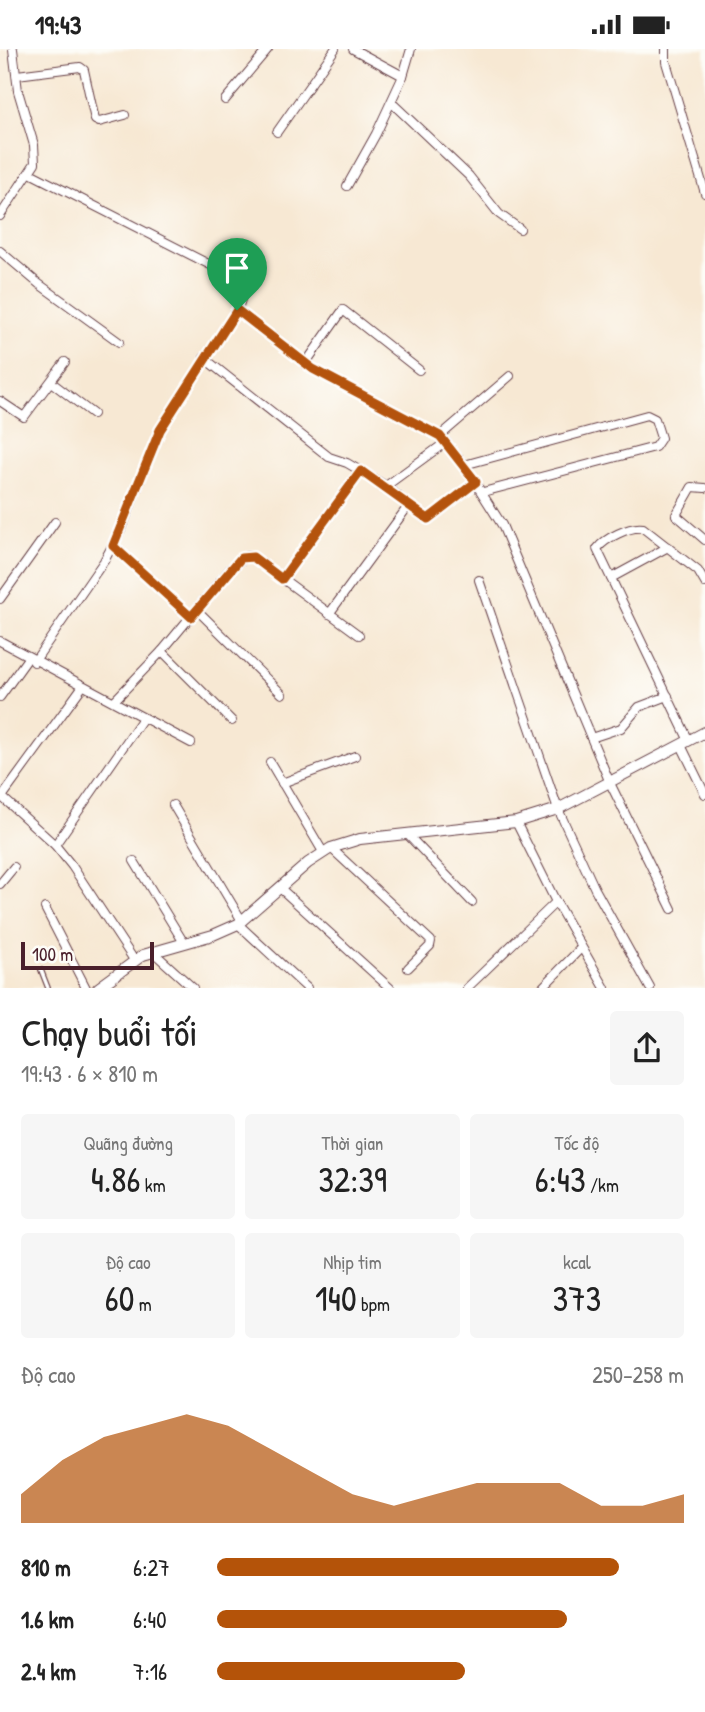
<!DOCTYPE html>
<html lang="vi">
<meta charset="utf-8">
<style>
:root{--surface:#fff;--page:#f6f6f6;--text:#222;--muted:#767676;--accent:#b45309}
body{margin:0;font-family:"Patrick Hand",sans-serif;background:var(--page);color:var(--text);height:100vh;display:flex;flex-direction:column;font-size:26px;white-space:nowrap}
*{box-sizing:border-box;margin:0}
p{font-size:23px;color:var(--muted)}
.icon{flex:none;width:38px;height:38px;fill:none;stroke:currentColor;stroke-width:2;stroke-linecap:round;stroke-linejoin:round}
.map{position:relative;height:939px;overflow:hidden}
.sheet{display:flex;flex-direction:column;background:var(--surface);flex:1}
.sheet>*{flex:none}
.scale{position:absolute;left:21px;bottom:18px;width:133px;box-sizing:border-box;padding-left:7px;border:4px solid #4a1f2b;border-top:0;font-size:19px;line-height:24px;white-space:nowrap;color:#4a1f2b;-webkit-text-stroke:5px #fdfcf7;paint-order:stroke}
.pin{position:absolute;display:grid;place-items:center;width:60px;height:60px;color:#fff;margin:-72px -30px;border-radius:50% 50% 50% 0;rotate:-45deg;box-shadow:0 0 7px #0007}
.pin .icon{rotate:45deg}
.round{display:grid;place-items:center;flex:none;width:74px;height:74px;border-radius:7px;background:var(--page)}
.headline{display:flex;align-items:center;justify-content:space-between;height:119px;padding:0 21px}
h1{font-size:38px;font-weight:600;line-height:52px}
.figures{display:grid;grid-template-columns:repeat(3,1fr);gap:10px;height:119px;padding:7px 21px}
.figures div{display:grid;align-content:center;border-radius:7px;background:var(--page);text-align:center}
.figures b{font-size:35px;font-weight:600}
.figures small{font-size:19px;font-weight:400}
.figures p{font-size:19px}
.chart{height:196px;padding:14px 21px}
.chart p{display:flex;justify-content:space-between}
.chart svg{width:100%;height:126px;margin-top:7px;fill:var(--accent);opacity:.7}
ul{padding:0 21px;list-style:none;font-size:23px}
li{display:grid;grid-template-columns:112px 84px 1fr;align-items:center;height:52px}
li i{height:18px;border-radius:9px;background:var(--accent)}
.status{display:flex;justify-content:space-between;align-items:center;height:49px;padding:0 35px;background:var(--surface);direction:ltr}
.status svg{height:19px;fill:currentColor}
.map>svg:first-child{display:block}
</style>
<div class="status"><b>19:43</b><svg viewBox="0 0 49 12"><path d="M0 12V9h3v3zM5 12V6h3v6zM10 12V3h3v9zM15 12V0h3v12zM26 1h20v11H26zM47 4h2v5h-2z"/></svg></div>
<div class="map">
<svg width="705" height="939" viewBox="0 0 705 939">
<rect width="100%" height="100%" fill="#fdfcf7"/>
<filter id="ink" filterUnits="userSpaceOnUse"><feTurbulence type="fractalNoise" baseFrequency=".0143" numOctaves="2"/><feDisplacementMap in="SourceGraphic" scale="14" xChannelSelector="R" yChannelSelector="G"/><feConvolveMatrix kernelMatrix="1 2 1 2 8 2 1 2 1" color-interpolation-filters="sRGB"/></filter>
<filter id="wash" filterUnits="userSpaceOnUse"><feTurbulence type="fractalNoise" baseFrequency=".00686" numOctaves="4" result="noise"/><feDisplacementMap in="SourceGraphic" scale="28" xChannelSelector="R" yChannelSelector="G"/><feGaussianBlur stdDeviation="1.57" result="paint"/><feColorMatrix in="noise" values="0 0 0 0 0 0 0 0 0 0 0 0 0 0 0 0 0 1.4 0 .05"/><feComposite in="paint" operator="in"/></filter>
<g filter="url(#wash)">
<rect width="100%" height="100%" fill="#f7e8d3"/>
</g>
<g filter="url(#ink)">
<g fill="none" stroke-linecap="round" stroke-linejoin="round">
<defs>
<path id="service" d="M 41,921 L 48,939"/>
<g id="minor">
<path d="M 666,0 L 666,13 L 705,144"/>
<path d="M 17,26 L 80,18 L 84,21 L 95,71 L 99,73 L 125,66"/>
<path d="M 403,27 L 411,0"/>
<path d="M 225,51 L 268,0"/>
<path d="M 392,54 L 469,127 L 499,165 L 520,180"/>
<path d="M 277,83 L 335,0"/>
<path d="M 30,124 L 230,226 C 246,236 244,246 237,261 L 160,381 L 121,481 L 104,512 L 34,613"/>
<path d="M 347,137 L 376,85 L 403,27 L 353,0"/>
<path d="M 0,167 L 35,114 L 34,96 L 18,42 L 13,0"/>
<path d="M 0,202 L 39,235 L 119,293"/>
<path d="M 237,261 L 313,320 L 440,387 L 464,416 L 502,476 L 610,734 L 672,860"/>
<path d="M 204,309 L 329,408 L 347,414 L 386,437 L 425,469 L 430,469 L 476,434"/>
<path d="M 305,315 L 343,261 L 419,321"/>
<path d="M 51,333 L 93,365"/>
<path d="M 0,352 L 24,368 L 65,313"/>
<path d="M 440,387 L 510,327"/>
<path d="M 464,416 L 647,366 L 655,370 L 661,389 L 655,398 L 483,443"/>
<path d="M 386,437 L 446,393"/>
<path d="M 705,439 L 692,438 L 676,466 L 705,491"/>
<path d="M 113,497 L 191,568"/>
<path d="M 611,529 L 668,498"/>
<path d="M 282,530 L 361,422"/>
<path d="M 479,531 L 558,760 L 595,840 L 650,939"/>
<path d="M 0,550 L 55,473"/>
<path d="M 197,561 L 282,645"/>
<path d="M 329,565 L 409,456"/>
<path d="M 0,592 L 191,694"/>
<path d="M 162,602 L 232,672"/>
<path d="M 82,638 L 2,748 L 55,796 L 72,817 L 134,911"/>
<path d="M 0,648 L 28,609"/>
<path d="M 114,652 L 162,602 L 231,519 L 247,507 L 253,508 L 359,586"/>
<path d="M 591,689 L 621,679 L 639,658 L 668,647"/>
<path d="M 689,692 L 597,500 C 605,489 630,477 643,479 L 698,522 L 705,534"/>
<path d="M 681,696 L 705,745"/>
<path d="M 270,713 L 323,803"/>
<path d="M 282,734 L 355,707"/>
<path d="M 173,756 L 242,872"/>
<path d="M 516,773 L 556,853 L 605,939"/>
<path d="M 407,785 L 472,853"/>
<path d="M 55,796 L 143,669"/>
<path d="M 331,799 L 431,892 L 430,897 L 408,919"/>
<path d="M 134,812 L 184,894"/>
<path d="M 0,835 L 14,818"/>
<path d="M 280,839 L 390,939"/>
<path d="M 45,859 L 86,939"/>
<path d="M 238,875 L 307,939"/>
<path d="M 152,902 L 193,939"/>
<path d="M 467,939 L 556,853"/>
<path d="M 542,939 L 581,899"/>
</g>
<path id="tertiary" d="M 98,939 L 143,906 L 213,886 L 238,875 L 308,814 L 331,799 L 360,790 L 516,773 L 558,760 L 705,683"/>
</defs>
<use href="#service" stroke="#643d44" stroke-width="6"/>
<use href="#minor" stroke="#643d44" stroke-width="10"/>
<use href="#tertiary" stroke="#643d44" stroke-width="12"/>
<use href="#service" stroke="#fff" stroke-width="3.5"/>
<use href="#minor" stroke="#fff" stroke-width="8"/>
<use href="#tertiary" stroke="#fff" stroke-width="10"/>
</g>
</g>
<g fill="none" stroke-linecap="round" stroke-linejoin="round" filter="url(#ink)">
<defs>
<path id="route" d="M 237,261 L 313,320 L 440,387 L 476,433 L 428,470 L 361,422 L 282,530 L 253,508 L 241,509 L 191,568 L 113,497 L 160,381 Z"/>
</defs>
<use href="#route" stroke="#fff" stroke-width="14"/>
<use href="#route" stroke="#b45309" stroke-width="9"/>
</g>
</svg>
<div class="scale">100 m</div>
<div class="pin" style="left:237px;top:261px;background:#1e9e55"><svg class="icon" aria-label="arrive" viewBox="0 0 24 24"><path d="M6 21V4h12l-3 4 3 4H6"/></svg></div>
</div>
<section class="sheet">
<div class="headline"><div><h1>Chạy buổi tối</h1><p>19:43 · 6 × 810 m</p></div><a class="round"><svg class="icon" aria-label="share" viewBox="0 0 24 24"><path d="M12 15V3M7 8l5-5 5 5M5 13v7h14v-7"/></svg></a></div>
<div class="figures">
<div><p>Quãng đường</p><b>4.86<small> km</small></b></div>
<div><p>Thời gian</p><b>32:39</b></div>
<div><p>Tốc độ</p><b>6:43<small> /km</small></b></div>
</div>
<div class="figures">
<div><p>Độ cao</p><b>60<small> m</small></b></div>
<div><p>Nhịp tim</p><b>140<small> bpm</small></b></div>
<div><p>kcal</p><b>373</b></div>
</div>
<div class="chart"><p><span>Độ cao</span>250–258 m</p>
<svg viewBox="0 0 160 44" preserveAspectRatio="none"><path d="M0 44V34L10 22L20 14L30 10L40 6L50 10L60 18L70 26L80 34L90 38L100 34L110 30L120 30L130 30L140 38L150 38L160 34V44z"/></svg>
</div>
<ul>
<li><b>810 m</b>6:27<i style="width:86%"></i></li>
<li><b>1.6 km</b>6:40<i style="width:75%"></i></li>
<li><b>2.4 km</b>7:16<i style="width:53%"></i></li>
</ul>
</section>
